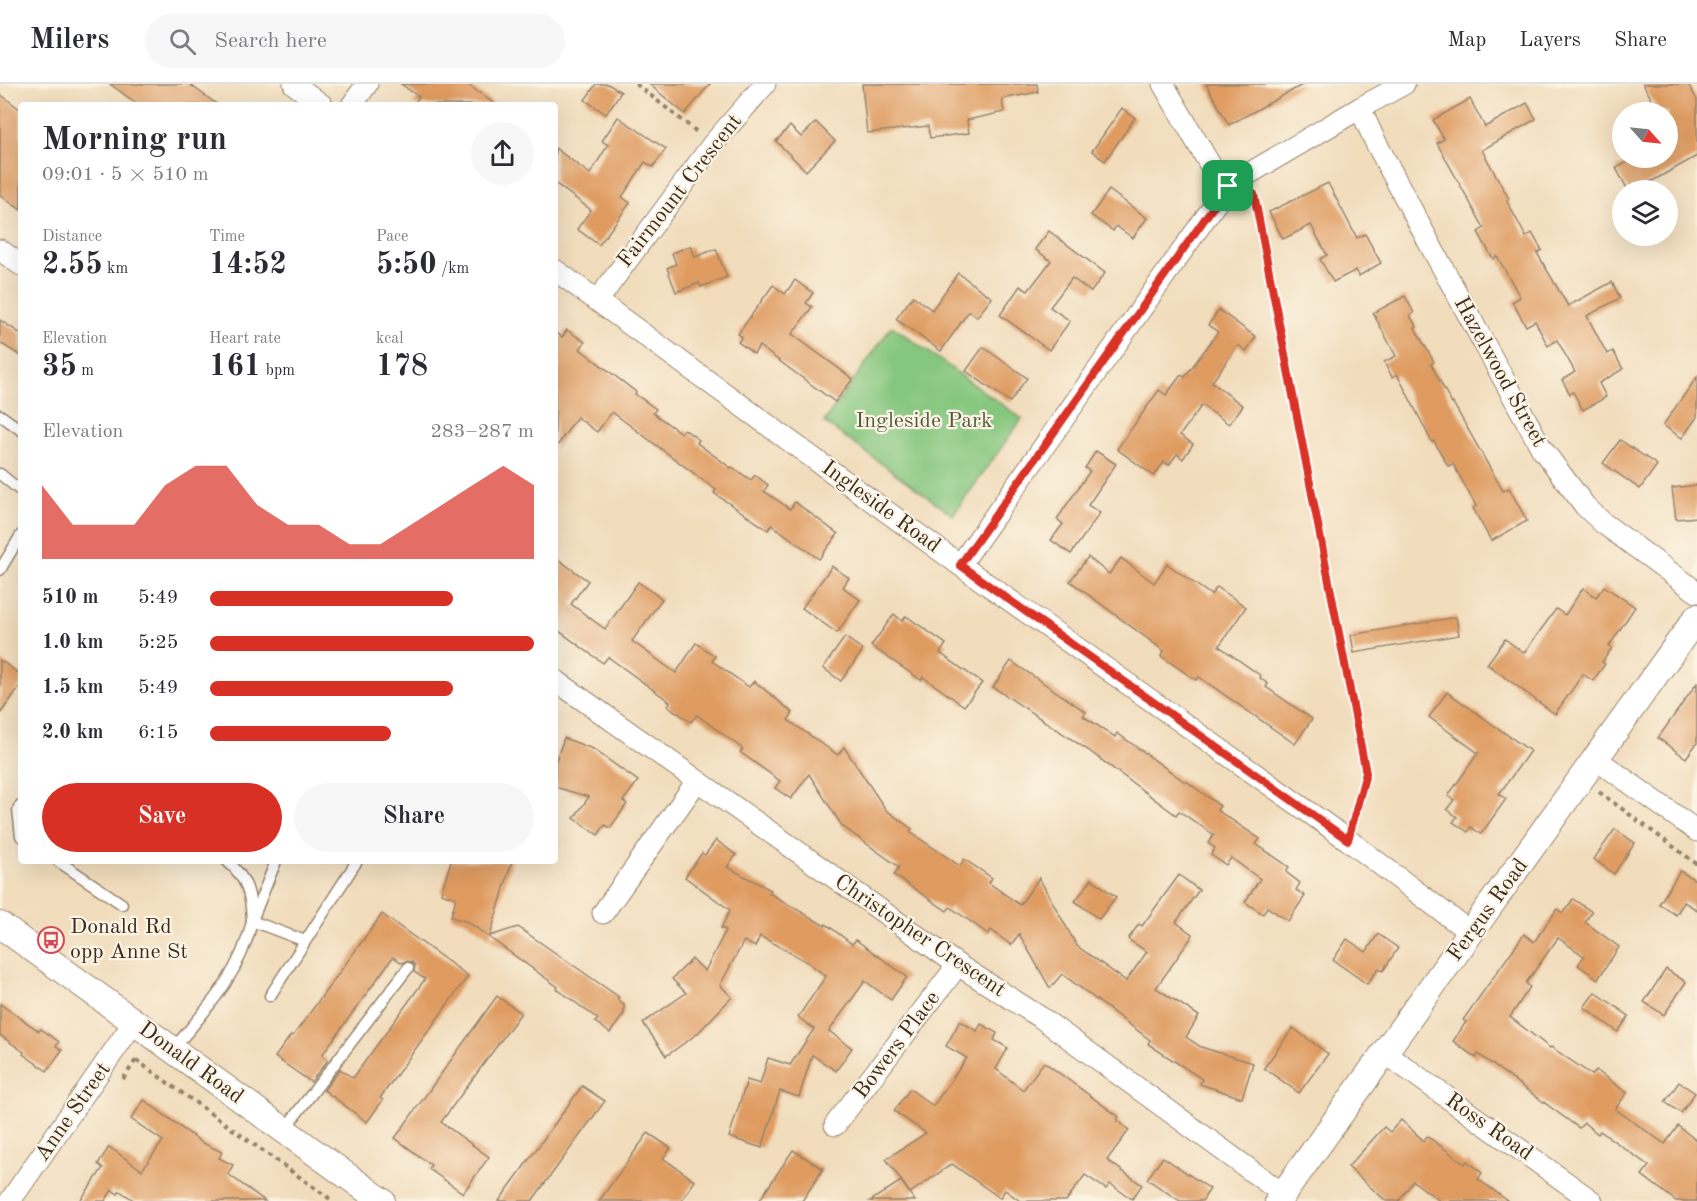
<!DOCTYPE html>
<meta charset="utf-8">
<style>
:root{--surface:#fff;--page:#f7f7f7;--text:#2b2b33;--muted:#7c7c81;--line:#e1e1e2;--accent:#d93025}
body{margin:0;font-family:"Old Standard TT",serif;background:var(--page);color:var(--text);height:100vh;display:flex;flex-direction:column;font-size:22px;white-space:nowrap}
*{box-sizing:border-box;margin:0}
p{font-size:20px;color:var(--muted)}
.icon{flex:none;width:33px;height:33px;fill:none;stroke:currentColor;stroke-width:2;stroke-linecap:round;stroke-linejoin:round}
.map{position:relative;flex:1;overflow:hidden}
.side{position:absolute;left:18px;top:18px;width:540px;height:762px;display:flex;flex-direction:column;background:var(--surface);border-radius:6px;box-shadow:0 6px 24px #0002}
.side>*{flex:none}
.needle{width:39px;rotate:117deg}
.fabs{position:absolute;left:1612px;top:18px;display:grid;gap:12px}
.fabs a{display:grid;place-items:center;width:66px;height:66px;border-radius:50%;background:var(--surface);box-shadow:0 6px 24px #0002;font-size:30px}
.pin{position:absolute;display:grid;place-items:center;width:51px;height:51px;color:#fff;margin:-26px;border-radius:12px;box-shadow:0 3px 9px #0006}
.round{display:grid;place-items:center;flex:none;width:63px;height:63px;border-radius:32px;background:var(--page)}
.overview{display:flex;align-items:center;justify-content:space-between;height:102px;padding:0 24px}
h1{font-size:33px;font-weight:700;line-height:45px}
.stats{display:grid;grid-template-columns:repeat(3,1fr);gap:9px;height:102px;padding:6px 24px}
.stats div{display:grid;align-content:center}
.stats b{font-size:30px;font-weight:700}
.stats small{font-size:16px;font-weight:400}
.stats p{font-size:16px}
.chart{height:168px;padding:12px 24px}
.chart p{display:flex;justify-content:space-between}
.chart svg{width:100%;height:108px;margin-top:6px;fill:var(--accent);opacity:.7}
.primary-button{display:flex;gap:12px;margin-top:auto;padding:12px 24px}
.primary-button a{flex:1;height:69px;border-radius:36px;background:var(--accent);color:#fff;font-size:24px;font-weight:700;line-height:69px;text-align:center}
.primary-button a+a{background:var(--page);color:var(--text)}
ul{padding:0 24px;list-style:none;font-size:20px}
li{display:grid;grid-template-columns:96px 72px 1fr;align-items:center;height:45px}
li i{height:15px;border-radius:8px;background:var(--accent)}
header{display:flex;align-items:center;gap:36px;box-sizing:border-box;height:84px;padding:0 30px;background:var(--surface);border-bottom:2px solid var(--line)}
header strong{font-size:28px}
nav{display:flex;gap:33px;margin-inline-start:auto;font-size:21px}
.search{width:420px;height:54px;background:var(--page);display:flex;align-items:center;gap:15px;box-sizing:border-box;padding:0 21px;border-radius:33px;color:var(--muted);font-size:22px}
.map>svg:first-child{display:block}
</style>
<header>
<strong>Milers</strong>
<div class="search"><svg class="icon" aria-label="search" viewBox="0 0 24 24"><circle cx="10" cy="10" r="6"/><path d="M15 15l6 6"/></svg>Search here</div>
<nav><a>Map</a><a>Layers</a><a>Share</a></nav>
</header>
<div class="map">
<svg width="1697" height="1117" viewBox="0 0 1697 1117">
<rect width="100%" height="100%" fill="#fcf5e5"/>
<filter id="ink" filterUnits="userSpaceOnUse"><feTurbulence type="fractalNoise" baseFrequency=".0167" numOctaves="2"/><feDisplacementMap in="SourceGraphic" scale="12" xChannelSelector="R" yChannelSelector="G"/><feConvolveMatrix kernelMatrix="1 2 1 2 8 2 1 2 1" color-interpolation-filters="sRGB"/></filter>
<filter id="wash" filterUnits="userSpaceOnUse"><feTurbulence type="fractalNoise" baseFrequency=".008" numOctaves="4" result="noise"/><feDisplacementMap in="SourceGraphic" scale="24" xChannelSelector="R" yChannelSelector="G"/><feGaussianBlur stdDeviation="1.35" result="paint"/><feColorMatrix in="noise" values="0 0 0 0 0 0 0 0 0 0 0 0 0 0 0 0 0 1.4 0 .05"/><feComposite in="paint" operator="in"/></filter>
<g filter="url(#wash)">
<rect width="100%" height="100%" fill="#f1dcbb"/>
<path fill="#86c77f" stroke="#60784e" stroke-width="1.5" d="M 892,242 L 1022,335 L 953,431 L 824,338 Z"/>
<g id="blocks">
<g fill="#df9b61">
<path d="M 110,0 L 189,0 L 218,21 L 139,21 Z"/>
<path d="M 401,0 L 467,0 L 496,21 L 413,21 L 419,13 Z"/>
<path d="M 596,0 L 608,0 L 621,8 L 606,30 L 585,16 Z"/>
<path d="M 649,0 L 710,0 L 685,30 Z"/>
<path d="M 862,0 L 1037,0 L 1038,8 L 1002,15 L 1004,28 L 967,36 L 969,49 L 930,54 L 928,42 L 867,49 Z"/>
<path d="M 1206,0 L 1304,0 L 1229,41 Z"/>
<path d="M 1643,0 L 1688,0 L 1697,16 L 1697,72 L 1636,106 L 1628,106 L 1616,84 L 1636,74 L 1668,74 L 1668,28 L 1659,28 Z"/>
<path d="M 0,10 L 21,26 L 21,126 L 0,111 Z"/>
<path d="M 1470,15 L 1485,43 L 1527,19 L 1536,35 L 1482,66 L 1509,115 L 1507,117 L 1526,153 L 1532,149 L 1542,166 L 1537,169 L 1568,222 L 1612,198 L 1620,214 L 1587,232 L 1607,270 L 1613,267 L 1623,285 L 1599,299 L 1606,313 L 1583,326 L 1573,308 L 1570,310 L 1562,296 L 1575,288 L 1557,256 L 1548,262 L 1535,237 L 1526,242 L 1512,218 L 1520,213 L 1497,172 L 1493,175 L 1478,148 L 1484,144 L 1437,59 L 1444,55 L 1433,36 Z"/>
<path d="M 1122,24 L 1135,34 L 1105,77 L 1092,67 Z"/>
<path d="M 618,33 L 666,65 L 653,83 L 645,78 L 622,113 L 630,119 L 599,161 L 577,145 L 591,126 L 555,99 L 555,64 L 590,90 L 608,61 L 602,57 Z"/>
<path d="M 816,38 L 835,57 L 806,87 L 776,57 L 790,42 L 801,53 Z"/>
<path d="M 1328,99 L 1357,154 L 1365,150 L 1381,179 L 1359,192 L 1356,186 L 1333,198 L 1320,175 L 1327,171 L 1311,141 L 1283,155 L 1269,128 Z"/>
<path d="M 1109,106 L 1147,134 L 1133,154 L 1116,142 L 1113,147 L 1091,131 Z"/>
<path d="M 1049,147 L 1105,189 L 1091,208 L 1072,194 L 1050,223 L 1070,237 L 1049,266 L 1000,231 L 1020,202 L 1028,207 L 1051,177 L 1035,165 Z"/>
<path d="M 691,162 L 695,173 L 716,165 L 727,193 L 701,203 L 699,199 L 676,208 L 667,184 L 676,180 L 672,169 Z"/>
<path d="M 958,189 L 992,214 L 977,233 L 969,227 L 941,267 L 896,235 L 913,212 L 932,226 Z"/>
<path d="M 795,196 L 813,209 L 806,219 L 812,223 L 792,250 L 853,295 L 835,318 L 759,262 L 754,270 L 738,258 L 742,253 L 738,250 L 773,201 L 785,210 Z"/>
<path d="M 1405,212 L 1414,229 L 1410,232 L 1417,243 L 1415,244 L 1434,278 L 1431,280 L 1452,320 L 1453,319 L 1503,407 L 1509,404 L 1527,437 L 1491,457 L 1473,424 L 1476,422 L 1453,380 L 1448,382 L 1434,357 L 1432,358 L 1397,290 L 1392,293 L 1384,278 L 1396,272 L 1373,229 Z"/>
<path d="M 1219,226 L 1256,253 L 1246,267 L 1238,261 L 1212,298 L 1243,322 L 1229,340 L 1202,321 L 1180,351 L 1193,360 L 1183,375 L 1177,370 L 1169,381 L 1164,378 L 1154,392 L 1117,365 L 1159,306 L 1166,311 L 1181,291 L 1185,293 L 1218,248 L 1208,241 Z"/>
<path d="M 0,236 L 21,250 L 21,272 L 0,259 Z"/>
<path d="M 567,246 L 585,258 L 580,265 L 636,308 L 635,310 L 656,325 L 653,329 L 681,349 L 684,345 L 699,356 L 697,359 L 731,384 L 732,383 L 751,396 L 755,391 L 768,401 L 764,407 L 790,425 L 795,418 L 838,450 L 819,475 L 772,441 L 768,446 L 714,409 L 716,406 L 612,328 L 597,348 L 577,333 L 555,365 L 555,248 L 562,253 Z"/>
<path d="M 983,263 L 1027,294 L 1010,318 L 966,287 Z"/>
<path d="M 1697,293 L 1697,333 L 1682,354 L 1663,341 Z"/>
<path d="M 1620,356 L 1657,381 L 1640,405 L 1603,379 Z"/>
<path d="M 1096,367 L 1116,380 L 1088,421 L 1100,429 L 1071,470 L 1051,456 L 1063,440 L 1057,435 L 1090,387 L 1085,384 Z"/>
<path d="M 1697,401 L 1697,433 L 1676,435 L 1672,404 Z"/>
<path d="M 555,473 L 588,497 L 571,520 L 605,545 L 638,498 L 662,515 L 632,557 L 676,589 L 696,559 L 715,572 L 712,577 L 749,603 L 754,597 L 793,629 L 788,636 L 838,671 L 844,663 L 886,726 L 912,745 L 910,748 L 960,782 L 964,775 L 992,794 L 989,799 L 1020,821 L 1039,794 L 1077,862 L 1126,897 L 1147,868 L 1128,855 L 1139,840 L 1142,842 L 1179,791 L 1199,806 L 1176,838 L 1193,851 L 1156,904 L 1199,932 L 1186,953 L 1201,963 L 1253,979 L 1242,1014 L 1200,1000 L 1202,995 L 1148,960 L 1150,956 L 1062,890 L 1050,904 L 1019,850 L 1011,861 L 991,846 L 988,850 L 950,823 L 947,827 L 894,791 L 899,783 L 842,742 L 809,690 L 791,715 L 775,704 L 780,697 L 740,668 L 743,665 L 697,631 L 691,638 L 668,622 L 670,618 L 608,573 L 603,579 L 555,544 Z"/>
<path d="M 1088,473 L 1109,490 L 1121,474 L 1154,499 L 1167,480 L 1211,511 L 1217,503 L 1246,523 L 1219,562 L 1261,592 L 1260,594 L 1268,600 L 1266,603 L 1312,635 L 1295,660 L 1199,593 L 1196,596 L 1161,572 L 1164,567 L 1070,497 Z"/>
<path d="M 832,482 L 849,494 L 843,503 L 860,516 L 837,549 L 802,524 Z"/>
<path d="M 1604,502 L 1635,523 L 1609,562 L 1612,564 L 1602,578 L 1605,580 L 1593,597 L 1583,590 L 1555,630 L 1487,580 L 1505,555 L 1524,569 L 1556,525 L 1565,531 L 1583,504 L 1596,513 Z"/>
<path d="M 894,530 L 902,537 L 906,532 L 946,560 L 940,569 L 982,599 L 964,622 L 923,593 L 921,596 L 871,562 Z"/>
<path d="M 1456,533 L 1459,551 L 1354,569 L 1351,551 Z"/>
<path d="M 845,553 L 863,566 L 841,597 L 823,584 Z"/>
<path d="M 0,576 L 21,591 L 21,601 L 0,630 Z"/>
<path d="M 1011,577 L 1086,628 L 1083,632 L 1115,653 L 1117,649 L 1185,698 L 1186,697 L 1220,722 L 1217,726 L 1260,755 L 1256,760 L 1289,783 L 1286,788 L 1300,799 L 1296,806 L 1305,812 L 1288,837 L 1267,823 L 1263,830 L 1245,818 L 1260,795 L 1231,774 L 1226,781 L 1211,771 L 1215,764 L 1208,759 L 1214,751 L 1179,727 L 1176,731 L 1088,666 L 993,603 Z"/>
<path d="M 1697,599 L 1697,659 L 1686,674 L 1658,654 Z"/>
<path d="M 1447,608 L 1530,667 L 1499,710 L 1506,715 L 1481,750 L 1471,743 L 1468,748 L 1453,738 L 1457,733 L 1447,725 L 1454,716 L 1448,712 L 1478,669 L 1429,633 Z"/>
<path d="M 564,654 L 593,665 L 638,697 L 623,717 L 627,720 L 610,744 L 605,741 L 598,751 L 574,734 L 589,713 L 555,703 L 555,679 Z"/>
<path d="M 1615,745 L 1635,759 L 1614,790 L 1594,775 Z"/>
<path d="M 716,756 L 736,771 L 727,783 L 771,806 L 769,809 L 825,842 L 826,840 L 852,860 L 856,856 L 907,893 L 891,916 L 865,897 L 829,947 L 852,964 L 836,987 L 812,971 L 799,1013 L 780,1007 L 762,1064 L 729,1053 L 747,996 L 760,1000 L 768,974 L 790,981 L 814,945 L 798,933 L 826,892 L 807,878 L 760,852 L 755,863 L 744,857 L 720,901 L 732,913 L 697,950 L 666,972 L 643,939 L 686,909 L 672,895 L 692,875 L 705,887 L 726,846 L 721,844 L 730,826 L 685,793 L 702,769 L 705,771 Z"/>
<path d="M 451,777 L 512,777 L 490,852 L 518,843 L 619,913 L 617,915 L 624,921 L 624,930 L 610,949 L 595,938 L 598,935 L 557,905 L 558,903 L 468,838 L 451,833 L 456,814 L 441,809 Z"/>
<path d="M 1680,787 L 1697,797 L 1697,826 L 1684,818 L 1676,831 L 1659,820 Z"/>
<path d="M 1092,795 L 1116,813 L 1099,835 L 1075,817 Z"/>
<path d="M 1573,815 L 1592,828 L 1585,838 L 1619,863 L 1598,895 L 1578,881 L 1584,872 L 1558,854 L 1526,899 L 1530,903 L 1510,933 L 1550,964 L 1551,963 L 1592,991 L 1596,986 L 1627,1009 L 1615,1025 L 1665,1060 L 1678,1042 L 1697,1057 L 1697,1117 L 1676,1117 L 1642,1091 L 1649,1082 L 1600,1047 L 1598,1050 L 1584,1039 L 1579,1044 L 1478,970 L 1476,974 L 1453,957 L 1466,938 L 1463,936 L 1524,850 L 1534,858 L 1557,825 L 1563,829 Z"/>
<path d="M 382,830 L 468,892 L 380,1014 L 383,1016 L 367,1038 L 324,1006 L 340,985 L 353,994 L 425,895 L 414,888 L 415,882 L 412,878 L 406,877 L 402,879 L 393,873 L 322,971 L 328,976 L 311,998 L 275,973 L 291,951 L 293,952 Z"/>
<path d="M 1378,850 L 1398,864 L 1383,887 L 1379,884 L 1367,900 L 1333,876 L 1347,855 L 1366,868 Z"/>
<path d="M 1666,885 L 1686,898 L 1664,931 L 1644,918 Z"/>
<path d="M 1595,908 L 1629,932 L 1618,948 L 1584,923 Z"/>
<path d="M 497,912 L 521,929 L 441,1038 L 489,1073 L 463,1109 L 429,1085 L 431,1081 L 395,1054 Z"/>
<path d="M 0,920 L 39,947 L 41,945 L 59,958 L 56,962 L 62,966 L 47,987 L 23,970 L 24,968 L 0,951 Z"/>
<path d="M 960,937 L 977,947 L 981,940 L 997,949 L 994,956 L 1008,964 L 996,985 L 1023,1006 L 1044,978 L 1119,1033 L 1117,1036 L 1129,1046 L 1107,1076 L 1142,1101 L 1132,1115 L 1110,1100 L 1106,1105 L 1085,1091 L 1066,1117 L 1020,1117 L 1005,1106 L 1000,1114 L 952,1080 L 910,1109 L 886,1075 L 926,1049 L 894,1027 L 910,1005 L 933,1022 L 967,974 L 946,962 Z"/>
<path d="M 1293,944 L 1328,970 L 1299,1009 L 1264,984 Z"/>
<path d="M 1679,998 L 1695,1009 L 1681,1029 L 1665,1018 Z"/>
<path d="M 582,1002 L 605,1017 L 532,1117 L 499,1117 Z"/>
<path d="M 144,1016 L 201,1058 L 222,1068 L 219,1074 L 233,1081 L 228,1090 L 265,1117 L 135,1117 L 120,1107 L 118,1110 L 112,1106 L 105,1117 L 80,1117 L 103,1084 L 98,1080 L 109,1063 L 142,1086 L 163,1057 L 131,1035 Z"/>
<path d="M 1401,1036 L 1424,1057 L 1427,1052 L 1465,1080 L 1467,1077 L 1482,1089 L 1478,1095 L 1508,1117 L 1440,1117 L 1413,1097 L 1399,1117 L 1386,1117 L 1348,1083 L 1384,1043 L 1390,1048 Z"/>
<path d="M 648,1049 L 671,1064 L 663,1074 L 695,1097 L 681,1117 L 599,1117 Z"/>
<path d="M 793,1066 L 823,1085 L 802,1117 L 759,1117 Z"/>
<path d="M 1163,1073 L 1210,1105 L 1202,1117 L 1180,1117 L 1147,1095 Z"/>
<path d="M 901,1097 L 915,1117 L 870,1117 Z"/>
</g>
</g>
</g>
<g filter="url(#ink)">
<use href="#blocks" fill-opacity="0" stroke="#96836c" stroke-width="1.5"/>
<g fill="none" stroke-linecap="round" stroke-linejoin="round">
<defs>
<g id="service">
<path d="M 0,331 L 21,346"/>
<path d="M 0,390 L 21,407"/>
<path d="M 0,486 L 21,451"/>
<path d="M 21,721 L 18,725 L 21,752"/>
<path d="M 58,777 L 122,820"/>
<path d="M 227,777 C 247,794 251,810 252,837"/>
<path d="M 253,834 L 276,777"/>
<path d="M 270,912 L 357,777"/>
<path d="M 173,965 C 207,925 241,889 252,837 L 305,857"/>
<path d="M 284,1046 L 408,884"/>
</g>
<g id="minor">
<path d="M 294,0 L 322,21"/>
<path d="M 1163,0 L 1209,79 L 1228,102"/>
<path d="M 352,21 L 367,0"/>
<path d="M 1360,24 L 1374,55 L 1434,168 L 1542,365 L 1585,422 L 1603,439 L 1697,508"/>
<path d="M 0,166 L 21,181"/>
<path d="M 555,186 L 960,481 L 1348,756 L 1471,849"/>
<path d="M 598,216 L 712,61 L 765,0"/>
<path d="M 960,481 L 1228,102 L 1360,24 L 1404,0"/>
<path d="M 555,596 L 958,881 L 1040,933 L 1283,1110"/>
<path d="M 1596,675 L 1697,747"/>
<path d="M 603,829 L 697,697"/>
<path d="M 1385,969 L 1592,1117"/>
<path d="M 835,1041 L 958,881"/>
<path d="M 10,1117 L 134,938"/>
</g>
<g id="tertiary">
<path d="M 0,841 L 382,1117"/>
<path d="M 1278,1117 L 1697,533"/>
</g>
</defs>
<use href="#service" stroke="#96836c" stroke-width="13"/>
<use href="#minor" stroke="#96836c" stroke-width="23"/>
<use href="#tertiary" stroke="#96836c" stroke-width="28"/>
<g stroke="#96836c" stroke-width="4" stroke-dasharray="4.5 4.5" stroke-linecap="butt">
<path d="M 636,0 L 697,48"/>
<path d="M 1254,111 L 1366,689 L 1353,736"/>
<path d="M 1599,708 L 1697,780"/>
<path d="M 136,976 L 333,1117"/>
<path d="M 123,995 L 136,976 L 134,975"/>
</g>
<use href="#service" stroke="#fff" stroke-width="10"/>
<use href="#minor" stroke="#fff" stroke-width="21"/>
<use href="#tertiary" stroke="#fff" stroke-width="26"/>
</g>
</g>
<g fill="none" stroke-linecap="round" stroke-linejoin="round" filter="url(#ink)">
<defs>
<path id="route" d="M 1228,102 L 1254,110 L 1366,689 L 1348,756 L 960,481 Z"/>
</defs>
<use href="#route" stroke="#fff" stroke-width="12"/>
<use href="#route" stroke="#d93025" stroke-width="8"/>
</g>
<defs>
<symbol id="bus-ring" viewBox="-11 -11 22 22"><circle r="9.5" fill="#fcf5e5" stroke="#d1495b" stroke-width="1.5"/><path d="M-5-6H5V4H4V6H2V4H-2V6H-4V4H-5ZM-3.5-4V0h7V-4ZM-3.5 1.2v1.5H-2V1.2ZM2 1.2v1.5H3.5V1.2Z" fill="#d1495b"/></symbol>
</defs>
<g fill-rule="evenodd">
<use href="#bus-ring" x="36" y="841" width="30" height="30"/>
</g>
<g text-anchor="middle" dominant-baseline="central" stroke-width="4.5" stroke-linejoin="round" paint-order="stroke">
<g font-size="22" fill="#3b2a1e" stroke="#fcf5e5">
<text transform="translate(680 107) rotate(-52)">Fairmount Crescent</text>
<text transform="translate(1500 288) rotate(61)">Hazelwood Street</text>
<text transform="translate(881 423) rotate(36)">Ingleside Road</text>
<text transform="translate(1488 826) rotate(-54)">Fergus Road</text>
<text transform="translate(920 852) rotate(34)">Christopher Crescent</text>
<text transform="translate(897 961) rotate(-53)">Bowers Place</text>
<text transform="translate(191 979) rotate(36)">Donald Road</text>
<text transform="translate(73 1028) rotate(-55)">Anne Street</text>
<text transform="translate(1489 1043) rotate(35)">Ross Road</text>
</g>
<g font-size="22" fill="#52593b" stroke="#fcf5e5">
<text x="924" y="337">Ingleside Park</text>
</g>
<g font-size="22" fill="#3b2a1e" stroke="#fcf5e5" text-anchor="start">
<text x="70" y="843">Donald Rd<tspan x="70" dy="25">opp Anne St</tspan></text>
</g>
</g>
</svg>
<div class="fabs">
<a><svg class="needle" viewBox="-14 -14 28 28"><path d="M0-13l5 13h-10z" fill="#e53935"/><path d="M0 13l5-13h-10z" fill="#7c7c81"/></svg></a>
<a><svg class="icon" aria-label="layers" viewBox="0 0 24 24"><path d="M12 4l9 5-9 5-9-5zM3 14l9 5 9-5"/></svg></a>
</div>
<div class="pin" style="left:1228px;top:102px;background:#1e9e55"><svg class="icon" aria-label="arrive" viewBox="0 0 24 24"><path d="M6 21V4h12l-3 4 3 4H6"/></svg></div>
<section class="side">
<div class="overview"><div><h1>Morning run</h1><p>09:01 · 5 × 510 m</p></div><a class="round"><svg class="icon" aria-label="share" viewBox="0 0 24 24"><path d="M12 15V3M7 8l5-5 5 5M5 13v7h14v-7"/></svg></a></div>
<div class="stats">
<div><p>Distance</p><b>2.55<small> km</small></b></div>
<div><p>Time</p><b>14:52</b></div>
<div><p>Pace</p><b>5:50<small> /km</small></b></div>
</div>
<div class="stats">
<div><p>Elevation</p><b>35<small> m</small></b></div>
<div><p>Heart rate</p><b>161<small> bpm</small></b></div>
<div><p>kcal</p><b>178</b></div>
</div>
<div class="chart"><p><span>Elevation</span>283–287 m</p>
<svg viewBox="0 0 160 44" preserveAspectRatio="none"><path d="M0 44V14L10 30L20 30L30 30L40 14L50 6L60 6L70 22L80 30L90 30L100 38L110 38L120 30L130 22L140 14L150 6L160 14V44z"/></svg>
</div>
<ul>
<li><b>510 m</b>5:49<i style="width:75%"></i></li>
<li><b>1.0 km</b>5:25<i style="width:100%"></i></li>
<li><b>1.5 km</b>5:49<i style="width:75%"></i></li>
<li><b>2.0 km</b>6:15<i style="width:56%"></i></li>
</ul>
<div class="primary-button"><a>Save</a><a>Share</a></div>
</section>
</div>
